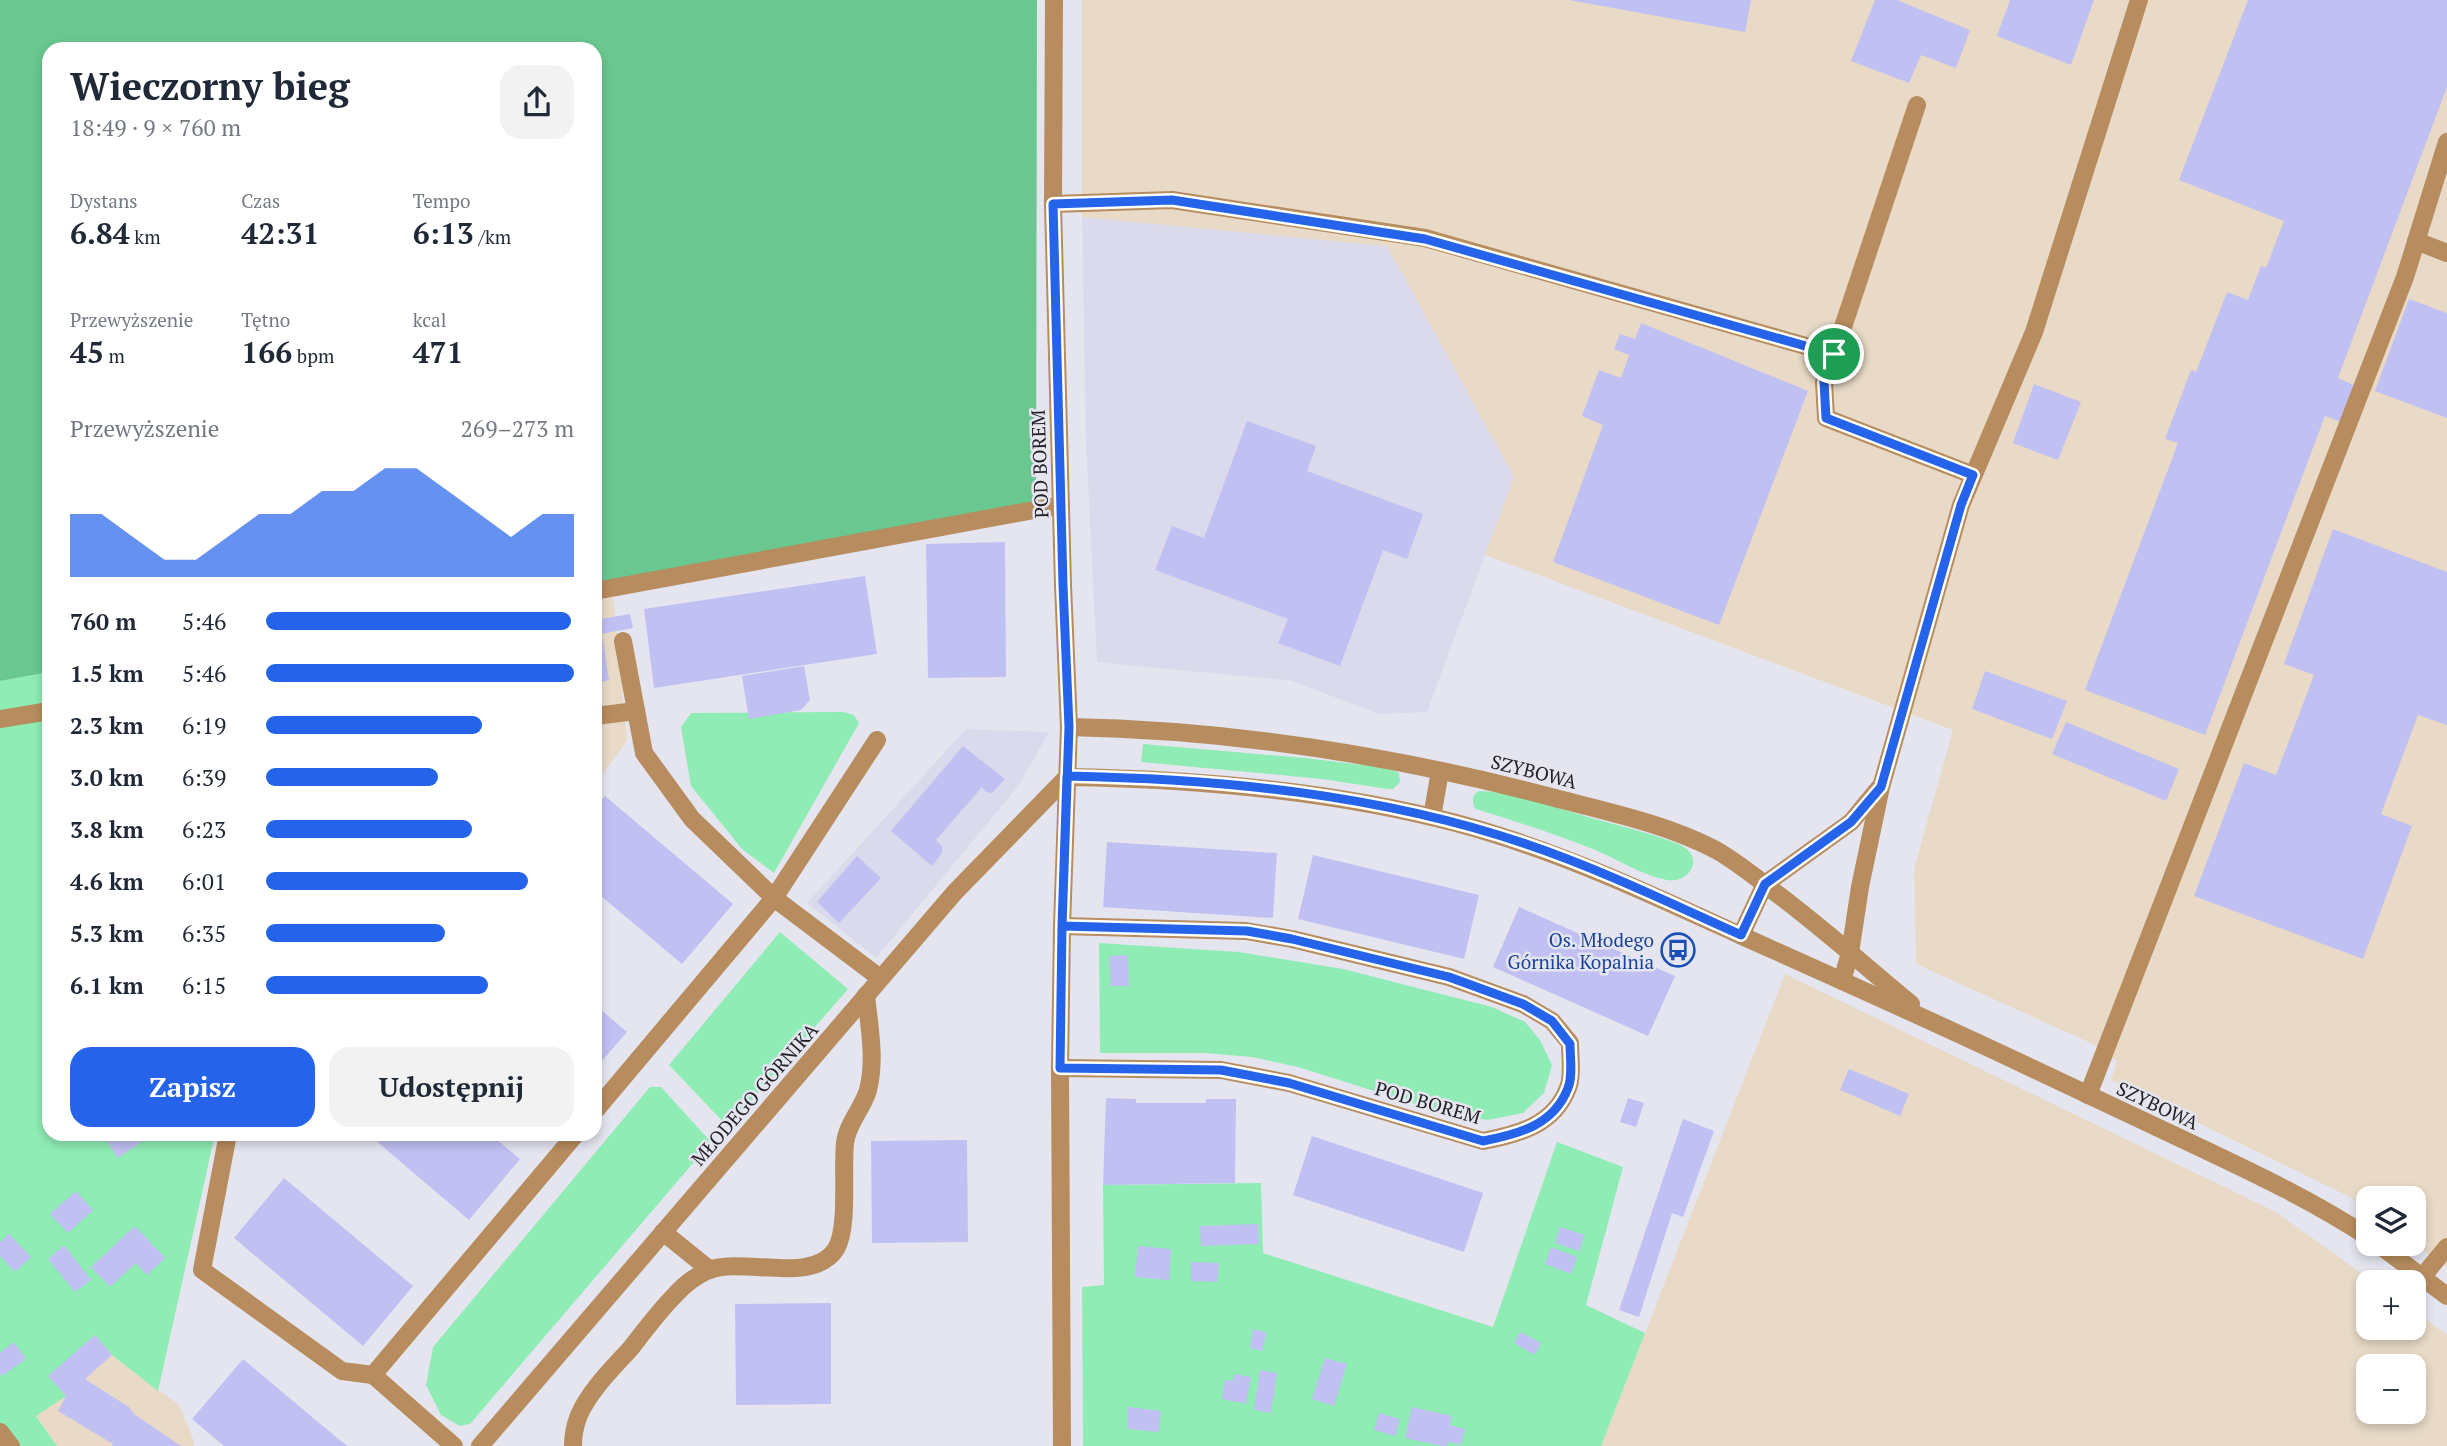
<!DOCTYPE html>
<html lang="pl">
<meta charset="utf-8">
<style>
:root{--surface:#fff;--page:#f2f2f3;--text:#1f2937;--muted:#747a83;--accent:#2563eb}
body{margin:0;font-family:"PT Serif",serif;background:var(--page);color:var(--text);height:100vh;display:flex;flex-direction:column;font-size:26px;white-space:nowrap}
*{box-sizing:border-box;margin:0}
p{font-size:23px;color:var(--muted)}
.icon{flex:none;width:38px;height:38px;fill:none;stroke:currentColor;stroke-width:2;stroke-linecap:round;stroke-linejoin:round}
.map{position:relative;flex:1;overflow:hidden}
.sheet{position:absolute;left:42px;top:42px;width:560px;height:1099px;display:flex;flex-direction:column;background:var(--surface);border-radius:21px;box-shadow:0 4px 10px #0003}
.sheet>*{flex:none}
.tools{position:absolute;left:2356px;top:1186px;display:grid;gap:14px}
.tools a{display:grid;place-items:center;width:70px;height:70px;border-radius:14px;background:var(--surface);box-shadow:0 4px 10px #0003;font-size:35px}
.pin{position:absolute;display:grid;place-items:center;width:60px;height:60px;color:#fff;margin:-30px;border:4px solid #fff;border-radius:50%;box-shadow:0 2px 7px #0007}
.round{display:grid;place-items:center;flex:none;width:74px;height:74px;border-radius:21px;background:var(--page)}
.summary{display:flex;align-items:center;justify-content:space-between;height:119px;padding:0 28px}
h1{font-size:38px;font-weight:600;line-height:52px}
.figures{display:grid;grid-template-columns:repeat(3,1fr);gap:10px;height:119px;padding:7px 28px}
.figures div{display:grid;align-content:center}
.figures b{font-size:30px;font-weight:600}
.figures small{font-size:19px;font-weight:400}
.figures p{font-size:19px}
.chart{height:196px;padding:14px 28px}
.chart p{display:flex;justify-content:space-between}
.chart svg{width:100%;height:126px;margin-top:7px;fill:var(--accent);opacity:.7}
.cta{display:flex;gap:14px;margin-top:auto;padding:14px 28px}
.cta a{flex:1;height:80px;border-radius:21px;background:var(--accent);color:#fff;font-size:28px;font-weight:600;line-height:80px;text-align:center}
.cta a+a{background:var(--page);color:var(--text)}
ul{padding:0 28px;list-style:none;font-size:23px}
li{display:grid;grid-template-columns:112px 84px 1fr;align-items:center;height:52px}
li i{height:18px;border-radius:9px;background:var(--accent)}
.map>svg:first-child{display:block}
</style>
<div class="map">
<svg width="2447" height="1446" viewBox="0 0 2447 1446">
<rect width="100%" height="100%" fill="#e5e5f0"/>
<g fill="#dadaec">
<path d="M 1082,217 L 1387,246 L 1514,477 L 1427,712 L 1379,714 L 1292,681 L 1097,662 L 1086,442 Z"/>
<path d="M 966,729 L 1049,732 L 1019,785 L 876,958 L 807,903 Z"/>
</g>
<g fill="#e8dac7" fill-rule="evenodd">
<path d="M 1082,0 L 2447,0 L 2447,1267 L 2413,1243 L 2413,1199 L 2368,1199 L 2368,1210 L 2350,1197 L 2111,1080 L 2117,1061 L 2093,1044 L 1916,964 L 1914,869 L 1953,730 L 1485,555 L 1514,477 L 1387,246 L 1082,217 Z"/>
<path d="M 613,592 L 627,741 L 595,784 L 595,594 Z"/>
<path d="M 1785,974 L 2276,1212 L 2375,1283 L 2368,1283 L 2368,1328 L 2413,1328 L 2413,1310 L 2447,1335 L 2447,1446 L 1601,1446 ZM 2368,1367 L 2413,1367 L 2413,1412 L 2368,1412 Z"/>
<path d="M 95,1335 L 112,1355 L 179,1405 L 194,1441 L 193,1446 L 57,1446 L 36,1415 L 65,1396 L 48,1376 Z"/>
</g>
<g fill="#8fecb4">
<path d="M 49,672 L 49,1134 L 215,1134 L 158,1391 L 112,1355 L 95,1335 L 49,1376 L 66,1396 L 36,1416 L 57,1446 L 0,1446 L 0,681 Z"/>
<path d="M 843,712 L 854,715 L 859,723 L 774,873 L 742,849 L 691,786 L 681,727 L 691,713 Z"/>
<path d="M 1143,744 L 1305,758 L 1388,768 L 1399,773 L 1400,782 L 1393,789 L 1388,789 L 1322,779 L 1141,762 Z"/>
<path d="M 1479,791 C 1513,792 1547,805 1578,814 C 1611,824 1644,831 1676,843 C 1708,855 1690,884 1667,880 C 1642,875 1617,859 1593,849 C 1555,834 1515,821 1476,809 C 1471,803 1472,795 1479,791 Z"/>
<path d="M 780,932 L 848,989 L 728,1127 L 669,1065 Z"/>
<path d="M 1099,943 L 1239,952 L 1343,969 L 1492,1007 L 1525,1022 L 1540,1040 L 1552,1065 L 1544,1093 L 1523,1113 L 1488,1120 L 1450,1115 L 1298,1067 L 1252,1057 L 1205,1053 L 1100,1053 Z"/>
<path d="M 650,1087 L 661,1087 L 711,1142 L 470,1424 L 460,1426 L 441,1415 L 426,1385 L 433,1347 Z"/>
<path d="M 1557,1142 L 1623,1167 L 1586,1305 L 1645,1333 L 1601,1446 L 1083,1446 L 1082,1287 L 1104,1285 L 1103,1185 L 1261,1183 L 1263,1253 L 1493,1327 Z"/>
</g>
<path fill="#6ac790" d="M 0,0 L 1037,0 L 1036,508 L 595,594 L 595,49 L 49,49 L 49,672 L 0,681 Z"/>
<g fill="#c1c0f3">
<path d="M 1569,0 L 1751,0 L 1745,32 Z"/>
<path d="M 1875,0 L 1897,0 L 1970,30 L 1956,68 L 1921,55 L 1909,83 L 1851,61 Z"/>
<path d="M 2010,0 L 2094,0 L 2071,65 L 1997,36 Z"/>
<path d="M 2248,0 L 2447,0 L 2447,87 L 2338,378 L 2354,385 L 2341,422 L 2325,416 L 2205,735 L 2085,690 L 2178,443 L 2165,439 L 2191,370 L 2196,372 L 2227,292 L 2248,300 L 2261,266 L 2266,268 L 2284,221 L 2179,180 Z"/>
<path d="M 2409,299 L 2447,313 L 2447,418 L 2375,391 Z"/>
<path d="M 1641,323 L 1808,391 L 1719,625 L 1553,562 L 1603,425 L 1582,416 L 1599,370 L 1621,378 L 1629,355 L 1614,349 L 1620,334 L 1635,339 Z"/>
<path d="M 2034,384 L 2081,402 L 2058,460 L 2013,443 Z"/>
<path d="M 1247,421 L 1316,446 L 1307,471 L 1423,514 L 1407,559 L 1383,550 L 1340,666 L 1278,643 L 1288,619 L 1155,570 L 1172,526 L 1204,538 Z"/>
<path d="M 2333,529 L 2447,572 L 2447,725 L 2418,715 L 2381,814 L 2412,826 L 2363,959 L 2194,896 L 2244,763 L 2276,775 L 2314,675 L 2284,664 Z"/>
<path d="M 1005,542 L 1006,677 L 928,678 L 926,544 Z"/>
<path d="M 865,576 L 877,654 L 654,688 L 644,609 Z"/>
<path d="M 630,614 L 633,628 L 595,635 L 595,620 Z"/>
<path d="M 603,640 L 609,680 L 595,684 L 595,642 Z"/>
<path d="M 804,666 L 810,700 L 801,710 L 749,719 L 742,676 Z"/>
<path d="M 1985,671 L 2067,701 L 2052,739 L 1972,709 Z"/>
<path d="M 2066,722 L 2179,769 L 2166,801 L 2052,754 Z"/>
<path d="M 963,746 L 1005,779 L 992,793 L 986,792 L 982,787 L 936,840 L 942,846 L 942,853 L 932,866 L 891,831 Z"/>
<path d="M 605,796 L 733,904 L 682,964 L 595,891 L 595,807 Z"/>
<path d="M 1107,842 L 1277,853 L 1273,918 L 1103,907 Z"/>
<path d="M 1313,855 L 1479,895 L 1464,959 L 1298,919 Z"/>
<path d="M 857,856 L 881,878 L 839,923 L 817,902 Z"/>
<path d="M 1519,907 L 1675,976 L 1648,1036 L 1493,967 Z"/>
<path d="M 1128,955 L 1129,986 L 1111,986 L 1109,956 Z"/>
<path d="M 595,1005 L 627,1032 L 595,1069 Z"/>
<path d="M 1849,1069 L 1909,1094 L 1900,1116 L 1840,1090 Z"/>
<path d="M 1106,1098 L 1136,1099 L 1136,1103 L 1206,1103 L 1206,1099 L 1236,1099 L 1235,1183 L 1103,1185 Z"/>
<path d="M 1628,1098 L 1644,1103 L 1636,1127 L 1620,1122 Z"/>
<path d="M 1683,1119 L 1714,1131 L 1683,1217 L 1672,1213 L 1639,1317 L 1619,1310 Z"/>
<path d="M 102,1134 L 144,1134 L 147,1138 L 118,1158 Z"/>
<path d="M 368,1134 L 490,1134 L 520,1159 L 469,1220 Z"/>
<path d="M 1312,1136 L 1483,1193 L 1464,1252 L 1293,1195 Z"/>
<path d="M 967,1140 L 968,1242 L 872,1243 L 871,1141 Z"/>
<path d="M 284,1178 L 413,1286 L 363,1346 L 234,1238 Z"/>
<path d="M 76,1191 L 93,1210 L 68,1233 L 50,1214 Z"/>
<path d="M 1258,1224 L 1259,1244 L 1201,1246 L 1200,1226 Z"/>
<path d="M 135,1226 L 165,1258 L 147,1275 L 136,1263 L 110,1287 L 91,1267 Z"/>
<path d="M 1560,1227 L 1585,1235 L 1579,1251 L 1555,1243 Z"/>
<path d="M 9,1234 L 31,1257 L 15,1272 L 0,1256 L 0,1242 Z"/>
<path d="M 64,1245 L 91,1280 L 75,1292 L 48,1259 Z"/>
<path d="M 1138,1246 L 1171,1249 L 1169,1280 L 1135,1277 Z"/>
<path d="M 1551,1247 L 1577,1257 L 1571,1274 L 1545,1264 Z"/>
<path d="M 1191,1262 L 1219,1263 L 1217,1282 L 1191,1281 Z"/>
<path d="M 831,1303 L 831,1404 L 736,1405 L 735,1304 Z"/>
<path d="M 1253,1329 L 1266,1332 L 1263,1351 L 1250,1348 Z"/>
<path d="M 1520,1332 L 1541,1343 L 1535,1355 L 1514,1343 Z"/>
<path d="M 95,1335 L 112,1355 L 85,1379 L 129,1407 L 134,1414 L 181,1446 L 112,1446 L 113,1444 L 58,1411 L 66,1396 L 48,1376 Z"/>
<path d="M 14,1342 L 26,1359 L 2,1376 L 0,1373 L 0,1353 Z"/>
<path d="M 1325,1358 L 1347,1364 L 1334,1406 L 1312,1399 Z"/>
<path d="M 243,1359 L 312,1417 L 347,1446 L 224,1446 L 192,1419 Z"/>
<path d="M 1260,1370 L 1277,1373 L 1271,1413 L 1254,1410 Z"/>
<path d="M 1234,1374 L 1251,1377 L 1246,1404 L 1222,1399 L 1225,1380 L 1233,1381 Z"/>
<path d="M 1128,1407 L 1161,1411 L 1159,1432 L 1128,1429 Z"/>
<path d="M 1412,1407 L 1452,1416 L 1450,1425 L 1465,1429 L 1461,1445 L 1448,1442 L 1447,1446 L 1441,1446 L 1405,1438 Z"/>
<path d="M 1379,1413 L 1400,1419 L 1395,1436 L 1374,1430 Z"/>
</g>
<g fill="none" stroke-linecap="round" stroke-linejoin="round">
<g stroke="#b78c5e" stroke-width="18">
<path d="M 1054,0 L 1053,204 L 1063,585 L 1069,727 L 1062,926 L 1060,1068 L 1062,1446"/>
<path d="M 1053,204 L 1172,200 L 1425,238 L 1834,354 L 1917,105"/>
<path d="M 2416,241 L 2447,253"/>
<path d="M 1834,354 L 1824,382 L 1826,418 L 1973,475"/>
<path d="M 595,591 L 1061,505"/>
<path d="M 623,641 L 644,753 L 692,819 L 774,898 L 880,978"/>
<path d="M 595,716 L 636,711"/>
<path d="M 0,719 L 49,711"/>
<path d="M 1069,727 C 1233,730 1397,756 1555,798 C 1609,812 1666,824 1716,850 C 1737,862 1757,878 1776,893 C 1823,928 1866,967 1911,1004"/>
<path d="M 1067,777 C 1197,779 1329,790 1456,823 C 1557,850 1648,893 1742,936 C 1836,978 1930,1020 2023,1064 C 2082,1092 2141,1120 2201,1148 C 2258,1175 2315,1202 2368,1237"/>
<path d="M 1432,817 L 1440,771"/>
<path d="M 1741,935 L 1765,884 L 1851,822 L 1879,788"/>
<path d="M 1842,981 L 1850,953 L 1860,887 L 1881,787 L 1961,505 L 2034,332 L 2139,0"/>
<path d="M 1060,1068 L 1221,1070 L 1289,1083 L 1483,1141 C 1519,1134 1554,1125 1568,1088 C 1573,1076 1570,1057 1570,1043 L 1552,1021 L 1523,1004 L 1449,977 L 1292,939 L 1246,931 L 1062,926"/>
<path d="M 2088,1095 L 2405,277 L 2447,142"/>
<path d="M 595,1111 L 774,898 L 877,740"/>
<path d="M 228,1134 L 202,1270 L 342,1371 L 373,1375"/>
<path d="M 663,1232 L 710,1270"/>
<path d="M 2378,1244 L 2447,1296"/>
<path d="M 2423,1276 L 2447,1247"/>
<path d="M 0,1432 L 11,1446"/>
<path d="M 454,1446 L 373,1375 L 576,1134"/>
<path d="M 480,1446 L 955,892 L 1067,777"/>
<path d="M 573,1446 C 573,1435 575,1425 579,1415 C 590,1390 613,1368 631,1348 C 645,1330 659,1311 675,1295 C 684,1285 697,1275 709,1270 C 744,1257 813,1285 836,1249 C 849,1227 842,1170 845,1143 C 847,1124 863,1108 868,1090 C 876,1059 869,1026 866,995"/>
</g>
</g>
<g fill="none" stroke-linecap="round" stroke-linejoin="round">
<defs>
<path id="route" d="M 1834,354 L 1425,239 L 1172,200 L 1053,204 L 1063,585 L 1069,727 L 1062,926 L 1060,1068 L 1221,1070 L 1289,1083 L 1483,1141 C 1519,1134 1554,1125 1568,1088 C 1573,1076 1570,1057 1570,1044 L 1552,1021 L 1523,1004 L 1449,977 L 1292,939 L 1247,931 L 1062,926 L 1067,776 C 1221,779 1379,794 1526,844 C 1600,869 1670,903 1741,935 L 1765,884 L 1851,822 L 1881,787 L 1961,505 L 1973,475 L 1826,418 L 1824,382 L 1834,354"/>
</defs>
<use href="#route" stroke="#fff" stroke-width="14"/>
<use href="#route" stroke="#2563eb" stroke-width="9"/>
</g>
<defs>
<symbol id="bus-ring" viewBox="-11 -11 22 22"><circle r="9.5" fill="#e5e5f0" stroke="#1a4fb4" stroke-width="1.5"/><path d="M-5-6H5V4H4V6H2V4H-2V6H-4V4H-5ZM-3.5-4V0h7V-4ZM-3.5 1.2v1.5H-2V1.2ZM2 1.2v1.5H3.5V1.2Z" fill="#1a4fb4"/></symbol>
</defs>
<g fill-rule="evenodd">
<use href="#bus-ring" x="1659" y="931" width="38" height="38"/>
</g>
<g text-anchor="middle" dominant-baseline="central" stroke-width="5" stroke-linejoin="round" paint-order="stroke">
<g font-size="19" fill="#212125" stroke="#e5e5f0">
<text transform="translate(1039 464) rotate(-92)">POD BOREM</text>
<text transform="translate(1534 771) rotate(14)">SZYBOWA</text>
<text transform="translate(754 1094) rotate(-49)">MŁODEGO GÓRNIKA</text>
<text transform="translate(1428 1102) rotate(16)">POD BOREM</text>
<text transform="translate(2158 1105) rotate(25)">SZYBOWA</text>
</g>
<g font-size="19" fill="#164399" stroke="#e5e5f0" text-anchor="end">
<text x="1654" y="939">Os. Młodego<tspan x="1654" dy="22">Górnika Kopalnia</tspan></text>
</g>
</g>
</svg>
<div class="tools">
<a><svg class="icon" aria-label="layers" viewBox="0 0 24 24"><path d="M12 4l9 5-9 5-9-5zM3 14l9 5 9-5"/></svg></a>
<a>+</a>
<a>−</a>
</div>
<div class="pin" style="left:1834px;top:354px;background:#1e9e55"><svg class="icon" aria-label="arrive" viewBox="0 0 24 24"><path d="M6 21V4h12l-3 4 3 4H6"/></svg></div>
<section class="sheet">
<div class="summary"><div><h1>Wieczorny bieg</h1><p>18:49 · 9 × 760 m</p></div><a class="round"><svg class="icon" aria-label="share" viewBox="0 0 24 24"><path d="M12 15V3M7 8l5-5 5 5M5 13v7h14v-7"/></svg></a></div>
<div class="figures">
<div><p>Dystans</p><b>6.84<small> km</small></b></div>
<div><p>Czas</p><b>42:31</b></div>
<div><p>Tempo</p><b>6:13<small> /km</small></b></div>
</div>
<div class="figures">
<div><p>Przewyższenie</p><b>45<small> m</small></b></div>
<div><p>Tętno</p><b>166<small> bpm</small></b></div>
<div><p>kcal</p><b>471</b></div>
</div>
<div class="chart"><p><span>Przewyższenie</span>269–273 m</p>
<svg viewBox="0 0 160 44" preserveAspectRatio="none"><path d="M0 44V22L10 22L20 30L30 38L40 38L50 30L60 22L70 22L80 14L90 14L100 6L110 6L120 14L130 22L140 30L150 22L160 22V44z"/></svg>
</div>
<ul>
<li><b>760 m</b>5:46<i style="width:99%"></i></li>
<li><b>1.5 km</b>5:46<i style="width:100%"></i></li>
<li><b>2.3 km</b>6:19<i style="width:70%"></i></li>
<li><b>3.0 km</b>6:39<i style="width:56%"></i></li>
<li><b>3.8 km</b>6:23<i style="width:67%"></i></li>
<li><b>4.6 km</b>6:01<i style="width:85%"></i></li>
<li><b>5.3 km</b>6:35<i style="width:58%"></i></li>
<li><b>6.1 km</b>6:15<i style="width:72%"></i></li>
</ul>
<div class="cta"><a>Zapisz</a><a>Udostępnij</a></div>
</section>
</div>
